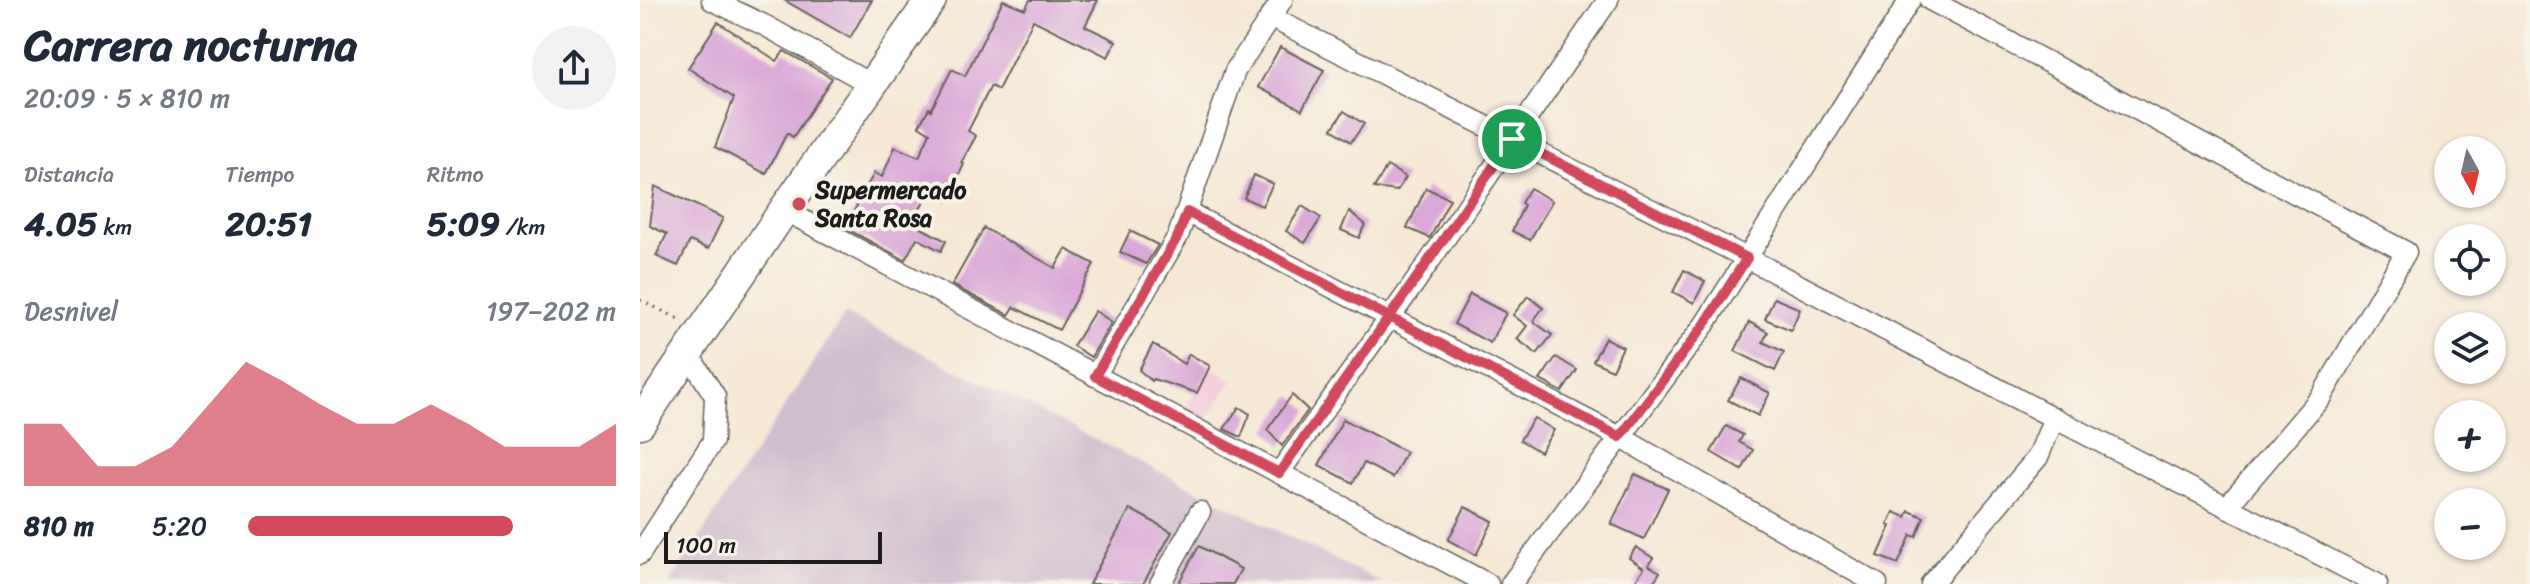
<!DOCTYPE html>
<html lang="es">
<meta charset="utf-8">
<style>
:root{--surface:#fff;--page:#f2f2f3;--text:#1f2937;--muted:#747a83;--accent:#d1495b}
body{margin:0;font-family:Sriracha,sans-serif;background:var(--page);color:var(--text);height:100vh;display:flex;flex-direction:column;font-size:30px;white-space:nowrap}
*{box-sizing:border-box;margin:0}
p{font-size:26px;color:var(--muted)}
.icon{flex:none;width:44px;height:44px;fill:none;stroke:currentColor;stroke-width:2;stroke-linecap:round;stroke-linejoin:round}
.map{position:relative;flex:1;overflow:hidden}
.sheet{display:flex;flex-direction:column;background:var(--surface);width:640px}
.sheet>*{flex:none}
.needle{width:52px;rotate:172deg}
.buttons{position:absolute;left:1794px;top:136px;display:grid;gap:16px}
.buttons a{display:grid;place-items:center;width:72px;height:72px;border-radius:50%;background:var(--surface);box-shadow:0 2px 6px #0004;font-size:40px}
.scale{position:absolute;left:24px;bottom:20px;width:218px;box-sizing:border-box;padding-left:8px;border:4px solid #1c1c1c;border-top:0;font-size:22px;line-height:28px;white-space:nowrap;color:#1c1c1c;-webkit-text-stroke:6px #f7f3e8;paint-order:stroke}
.pin{position:absolute;display:grid;place-items:center;width:68px;height:68px;color:#fff;margin:-34px;border:4px solid #fff;border-radius:50%;box-shadow:0 2px 8px #0007}
.round{display:grid;place-items:center;flex:none;width:84px;height:84px;border-radius:42px;background:var(--page)}
.overview{display:flex;align-items:center;justify-content:space-between;height:136px;padding:0 24px}
h1{font-size:44px;font-weight:700;line-height:60px}
.stats{display:grid;grid-template-columns:repeat(3,1fr);gap:12px;height:136px;padding:8px 24px}
.stats div{display:grid;align-content:center}
.stats b{font-size:34px;font-weight:700}
.stats small{font-size:22px;font-weight:400}
.stats p{font-size:22px}
.chart{height:224px;padding:16px 24px}
.chart p{display:flex;justify-content:space-between}
.chart svg{width:100%;height:144px;margin-top:8px;fill:var(--accent);opacity:.7}
ul{padding:0 24px;list-style:none;font-size:26px}
li{display:grid;grid-template-columns:128px 96px 1fr;align-items:center;height:60px}
li i{height:20px;border-radius:10px;background:var(--accent)}
main{display:flex;flex:1;min-height:0}
.map>svg:first-child{display:block}
</style>
<main>
<section class="sheet">
<div class="overview"><div><h1>Carrera nocturna</h1><p>20:09 · 5 × 810 m</p></div><a class="round"><svg class="icon" aria-label="share" viewBox="0 0 24 24"><path d="M12 15V3M7 8l5-5 5 5M5 13v7h14v-7"/></svg></a></div>
<div class="stats">
<div><p>Distancia</p><b>4.05<small> km</small></b></div>
<div><p>Tiempo</p><b>20:51</b></div>
<div><p>Ritmo</p><b>5:09<small> /km</small></b></div>
</div>
<div class="chart"><p><span>Desnivel</span>197–202 m</p>
<svg viewBox="0 0 160 44" preserveAspectRatio="none"><path d="M0 44V25L10 25L20 38L30 38L40 32L50 19L60 6L70 12L80 19L90 25L100 25L110 19L120 25L130 32L140 32L150 32L160 25V44z"/></svg>
</div>
<ul>
<li><b>810 m</b>5:20<i style="width:72%"></i></li>
</ul>
</section>
<div class="map">
<svg width="1890" height="584" viewBox="0 0 1890 584">
<rect width="100%" height="100%" fill="#f7f3e8"/>
<filter id="ink" filterUnits="userSpaceOnUse"><feTurbulence type="fractalNoise" baseFrequency=".0125" numOctaves="2"/><feDisplacementMap in="SourceGraphic" scale="16" xChannelSelector="R" yChannelSelector="G"/><feConvolveMatrix kernelMatrix="1 2 1 2 8 2 1 2 1" color-interpolation-filters="sRGB"/></filter>
<filter id="wash" filterUnits="userSpaceOnUse"><feTurbulence type="fractalNoise" baseFrequency=".006" numOctaves="4" result="noise"/><feDisplacementMap in="SourceGraphic" scale="32" xChannelSelector="R" yChannelSelector="G"/><feGaussianBlur stdDeviation="1.8" result="paint"/><feColorMatrix in="noise" values="0 0 0 0 0 0 0 0 0 0 0 0 0 0 0 0 0 1.4 0 .05"/><feComposite in="paint" operator="in"/></filter>
<g filter="url(#wash)">
<rect width="100%" height="100%" fill="#f6e8d5"/>
<path fill="#f4cfde" d="M 573,368 L 593,380 L 566,421 L 542,411 Z"/>
<path fill="#d0bdce" d="M 205,314 L 744,584 L 29,584 Z"/>
<g id="blocks">
<g fill="#daa8d8">
<path d="M 144,0 L 232,0 L 210,38 Z"/>
<path d="M 363,0 L 385,9 L 390,0 L 458,0 L 445,26 L 476,41 L 468,57 L 393,20 L 358,90 L 351,86 L 328,131 L 336,136 L 321,163 L 324,164 L 307,201 L 289,192 L 272,223 L 306,241 L 301,251 L 277,238 L 265,260 L 205,228 L 234,173 L 242,177 L 255,147 L 279,157 L 290,133 L 279,126 L 289,108 L 291,110 L 312,69 L 325,76 Z"/>
<path d="M 78,22 L 137,61 L 144,51 L 192,78 L 153,137 L 147,133 L 126,174 L 75,147 L 94,98 L 48,68 Z"/>
<path d="M 640,47 L 684,70 L 662,110 L 618,87 Z"/>
<path d="M 704,111 L 724,124 L 711,142 L 692,129 Z"/>
<path d="M 747,166 L 766,177 L 757,191 L 734,188 Z"/>
<path d="M 614,175 L 633,184 L 622,206 L 604,198 Z"/>
<path d="M 15,186 L 83,218 L 68,249 L 50,241 L 38,266 L 16,256 L 27,234 L 10,226 Z"/>
<path d="M 786,188 L 810,199 L 790,238 L 767,228 Z"/>
<path d="M 890,188 L 912,201 L 890,240 L 872,231 L 884,205 L 881,203 Z"/>
<path d="M 662,206 L 681,218 L 665,243 L 646,231 Z"/>
<path d="M 709,211 L 725,224 L 719,238 L 701,230 Z"/>
<path d="M 344,228 L 415,268 L 426,249 L 454,264 L 419,330 L 374,307 L 369,315 L 312,285 Z"/>
<path d="M 490,231 L 518,245 L 506,264 L 480,252 Z"/>
<path d="M 1044,270 L 1065,281 L 1054,303 L 1033,292 Z"/>
<path d="M 830,294 L 866,313 L 850,343 L 814,324 Z"/>
<path d="M 888,296 L 903,308 L 893,321 L 912,335 L 897,354 L 877,339 L 887,326 L 873,315 Z"/>
<path d="M 1134,298 L 1160,309 L 1151,330 L 1125,319 Z"/>
<path d="M 455,311 L 472,322 L 451,357 L 433,346 Z"/>
<path d="M 1109,322 L 1128,332 L 1123,342 L 1144,352 L 1135,371 L 1095,351 Z"/>
<path d="M 965,338 L 983,347 L 972,370 L 953,361 Z"/>
<path d="M 513,344 L 544,364 L 549,354 L 570,366 L 557,393 L 513,379 L 512,381 L 499,370 Z"/>
<path d="M 916,357 L 937,370 L 922,392 L 900,380 Z"/>
<path d="M 1101,378 L 1130,393 L 1118,416 L 1088,400 Z"/>
<path d="M 652,395 L 668,410 L 642,446 L 627,430 Z"/>
<path d="M 599,407 L 610,414 L 601,437 L 584,429 Z"/>
<path d="M 894,418 L 914,430 L 900,452 L 880,440 Z"/>
<path d="M 703,419 L 766,452 L 753,478 L 724,463 L 713,483 L 679,465 Z"/>
<path d="M 1086,426 L 1103,435 L 1099,442 L 1113,450 L 1102,470 L 1071,452 Z"/>
<path d="M 995,474 L 1028,489 L 1004,539 L 971,524 Z"/>
<path d="M 825,507 L 853,521 L 836,555 L 808,540 Z"/>
<path d="M 490,509 L 532,532 L 503,584 L 449,584 Z"/>
<path d="M 1269,511 L 1284,517 L 1276,537 L 1271,535 L 1258,564 L 1238,556 L 1251,526 L 1248,525 L 1254,512 L 1266,517 Z"/>
<path d="M 559,546 L 601,569 L 593,584 L 538,584 Z"/>
<path d="M 996,547 L 1013,558 L 1008,565 L 1020,572 L 1012,584 L 993,584 L 1004,568 L 989,558 Z"/>
</g>
</g>
</g>
<g filter="url(#ink)">
<use href="#blocks" fill-opacity="0" stroke="#68635d" stroke-width="2"/>
<g fill="none" stroke-linecap="round" stroke-linejoin="round">
<defs>
<g id="minor">
<path d="M 72,0 L 126,26 L 232,85"/>
<path d="M 1290,0 L 1766,252 L 1681,397 L 1587,507"/>
<path d="M 630,17 L 1107,258 L 1414,418 L 1398,457 L 1291,584"/>
<path d="M 144,210 L 848,584"/>
<path d="M 547,212 L 980,437 L 1237,584"/>
<path d="M 455,376 L 538,236 L 595,71 L 642,0"/>
<path d="M 1414,418 L 1737,584"/>
<path d="M 639,473 L 776,281 L 968,0"/>
<path d="M 0,554 L 73,441 L 75,396 L 47,352"/>
<path d="M 520,584 L 560,512"/>
<path d="M 871,584 L 1065,324 L 1270,0"/>
</g>
<path id="highway" d="M 0,423 L 144,210 L 291,0"/>
</defs>
<use href="#minor" stroke="#68635d" stroke-width="23"/>
<use href="#highway" stroke="#68635d" stroke-width="33"/>
<path stroke="#68635d" stroke-width="3" stroke-dasharray="2 6" stroke-linecap="butt" d="M 0,300 L 43,321"/>
<use href="#minor" stroke="#fff" stroke-width="20"/>
<use href="#highway" stroke="#fff" stroke-width="30"/>
</g>
</g>
<g fill="none" stroke-linecap="round" stroke-linejoin="round" filter="url(#ink)">
<defs>
<path id="route" d="M 872,139 C 796,252 718,362 639,473 L 455,376 L 538,236 L 547,212 L 980,437 L 1065,324 L 1107,258 L 872,139"/>
</defs>
<use href="#route" stroke="#fff" stroke-width="16"/>
<use href="#route" stroke="#d1495b" stroke-width="10"/>
</g>
<circle fill="#d1495b" stroke="#f7f3e8" stroke-width="3" cx="159" cy="204" r="8"/>
<g text-anchor="middle" dominant-baseline="central" stroke-width="8" stroke-linejoin="round" paint-order="stroke">
<g font-size="24" font-weight="bold" fill="#1c1c1c" stroke="#f7f3e8" text-anchor="start">
<text x="175" y="190">Supermercado<tspan x="175" dy="28">Santa Rosa</tspan></text>
</g>
</g>
</svg>
<div class="buttons">
<a><svg class="needle" viewBox="-14 -14 28 28"><path d="M0-13l5 13h-10z" fill="#e53935"/><path d="M0 13l5-13h-10z" fill="#747a83"/></svg></a>
<a><svg class="icon" aria-label="locate" viewBox="0 0 24 24"><circle cx="12" cy="12" r="6"/><path d="M12 2v4M12 18v4M2 12h4M18 12h4"/></svg></a>
<a><svg class="icon" aria-label="layers" viewBox="0 0 24 24"><path d="M12 4l9 5-9 5-9-5zM3 14l9 5 9-5"/></svg></a>
<a>+</a>
<a>−</a>
</div>
<div class="scale">100 m</div>
<div class="pin" style="left:872px;top:139px;background:#1e9e55"><svg class="icon" aria-label="arrive" viewBox="0 0 24 24"><path d="M6 21V4h12l-3 4 3 4H6"/></svg></div>
</div>
</main>
